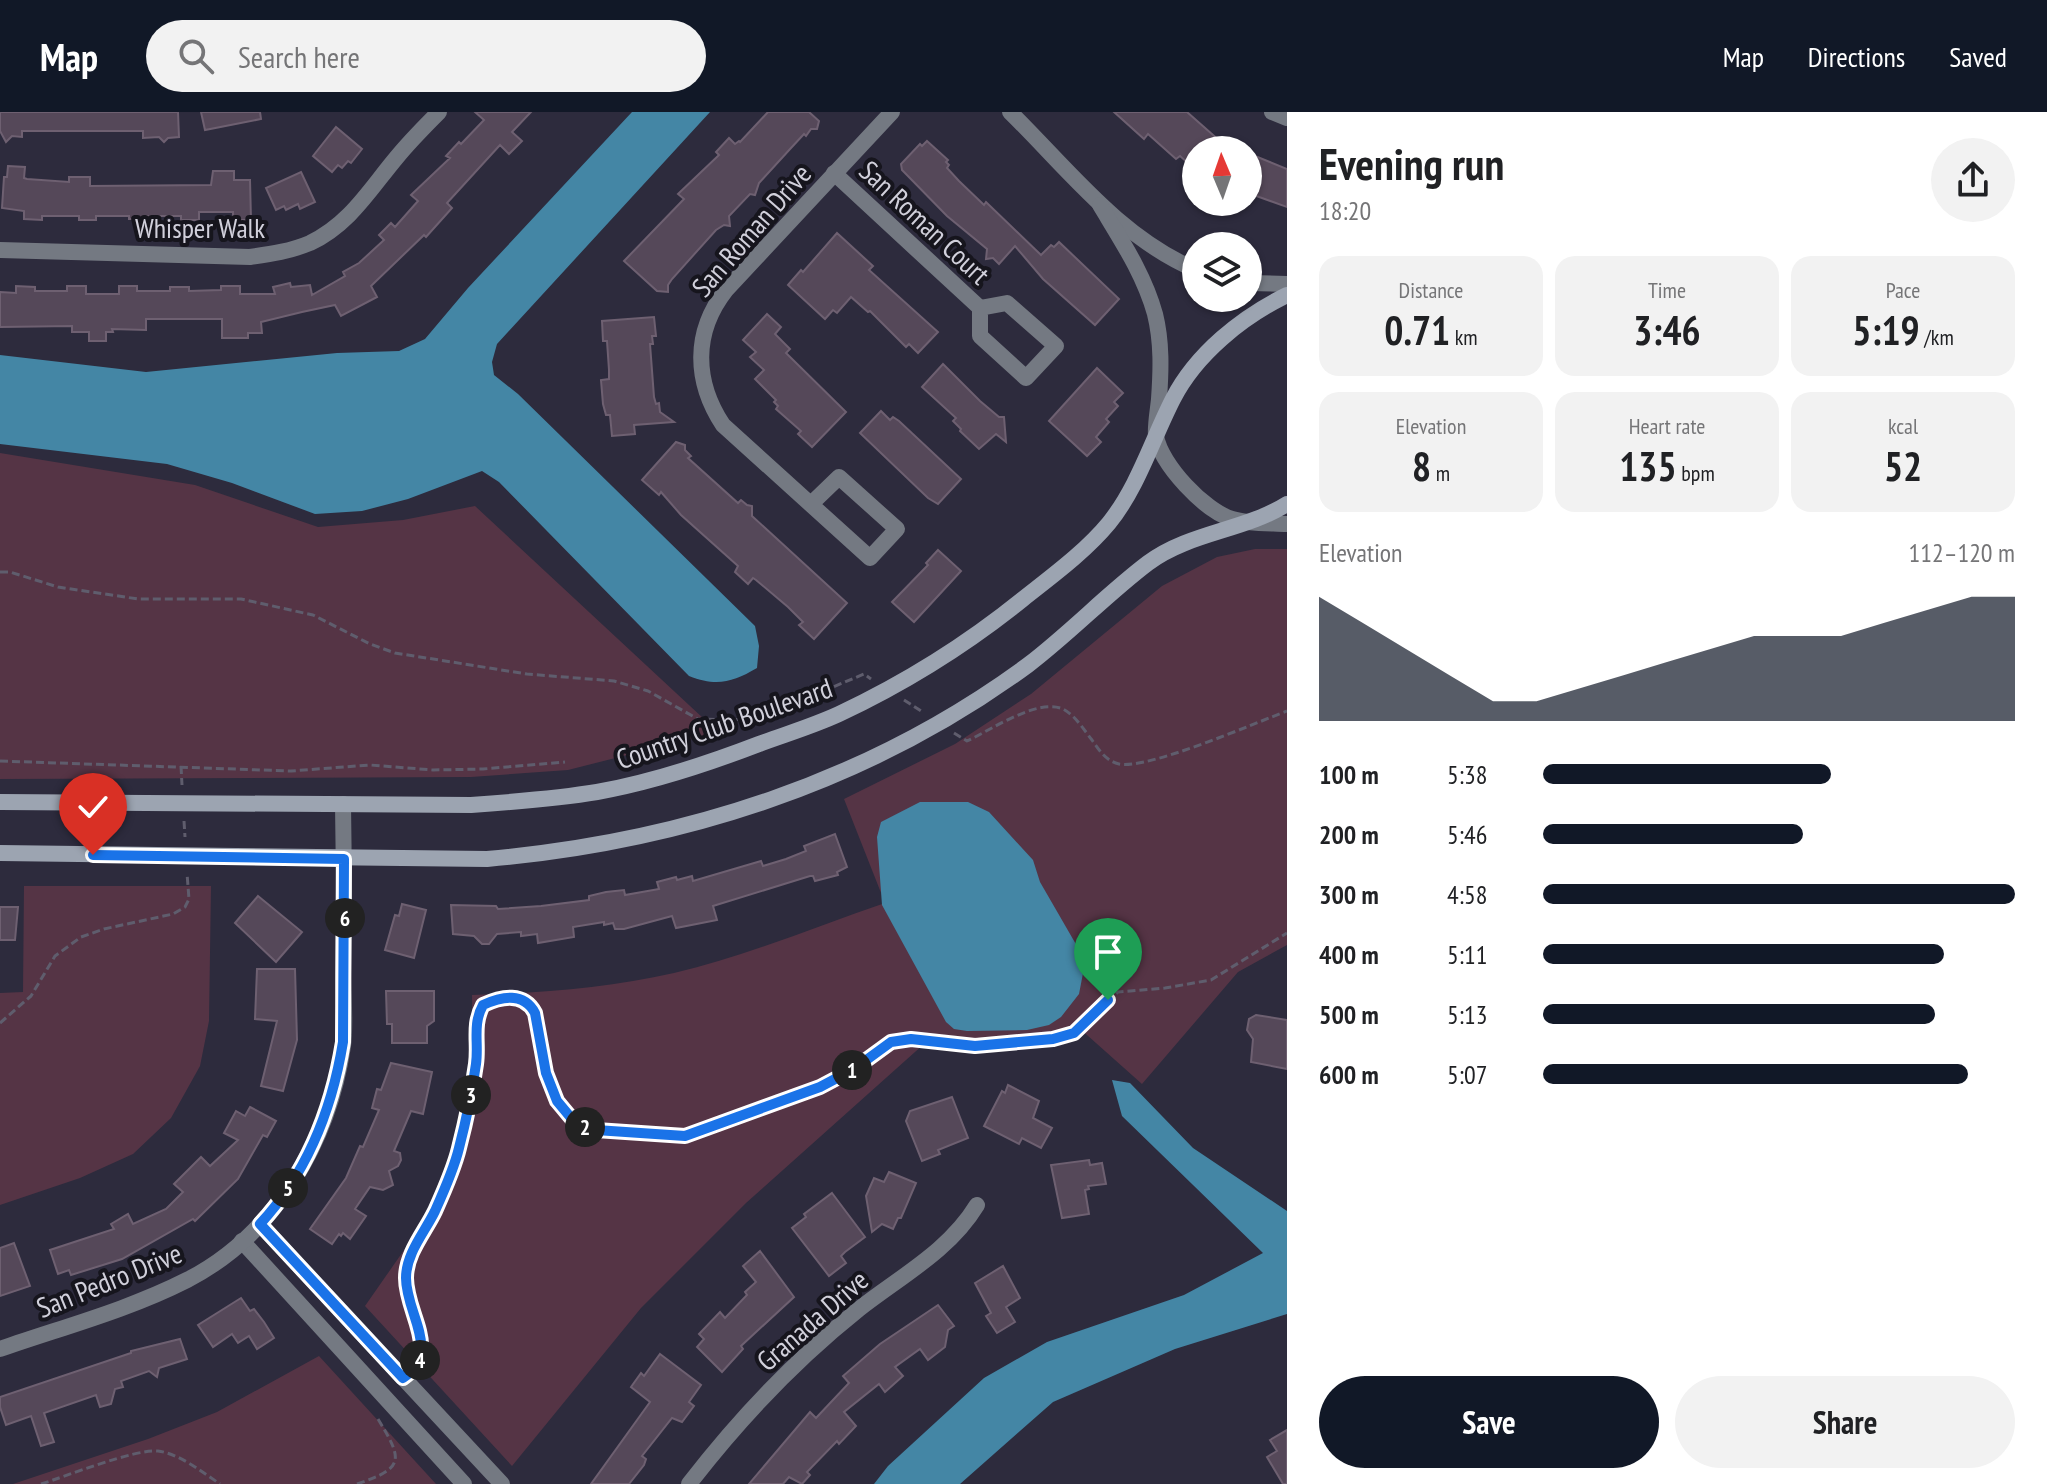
<!DOCTYPE html>
<meta charset="utf-8">
<style>
:root{--surface:#fff;--page:#f2f2f2;--text:#202124;--muted:#757577;--accent:#111827}
body{margin:0;font-family:"PT Sans Narrow",sans-serif;background:var(--page);color:var(--text);height:100vh;display:flex;flex-direction:column;font-size:30px;white-space:nowrap}
*{box-sizing:border-box;margin:0}
p{font-size:26px;color:var(--muted)}
.icon{flex:none;width:44px;height:44px;fill:none;stroke:currentColor;stroke-width:2;stroke-linecap:round;stroke-linejoin:round}
.map{position:relative;flex:1;overflow:hidden}
.drawer{display:flex;flex-direction:column;background:var(--surface);width:760px}
.drawer>*{flex:none}
.needle{width:52px;rotate:358deg}
.fabs{position:absolute;left:1182px;top:24px;display:grid;gap:16px}
.fabs a{display:grid;place-items:center;width:80px;height:80px;border-radius:50%;background:var(--surface);box-shadow:0 2px 6px #0004;font-size:40px}
.pin{position:absolute;display:grid;place-items:center;width:68px;height:68px;color:#fff;margin:-82px -34px;border-radius:50% 50% 50% 0;rotate:-45deg;box-shadow:0 0 8px #0007}
.pin .icon{rotate:45deg}
.km{position:absolute;width:40px;height:40px;margin:-20px;border-radius:50%;background:#222;color:#fff;font-size:22px;line-height:40px;text-align:center}
.round{display:grid;place-items:center;flex:none;width:84px;height:84px;border-radius:42px;background:var(--page)}
.head{display:flex;align-items:center;justify-content:space-between;height:136px;padding:0 32px}
h1{font-size:44px;font-weight:800;line-height:60px}
.stats{display:grid;grid-template-columns:repeat(3,1fr);gap:12px;height:136px;padding:8px 32px}
.stats div{display:grid;align-content:center;border-radius:20px;background:var(--page);text-align:center}
.stats b{font-size:40px;font-weight:800}
.stats small{font-size:22px;font-weight:400}
.stats p{font-size:22px}
.chart{height:224px;padding:16px 32px}
.chart p{display:flex;justify-content:space-between}
.chart svg{width:100%;height:144px;margin-top:8px;fill:var(--accent);opacity:.7}
.action{display:flex;gap:16px;margin-top:auto;padding:16px 32px}
.action a{flex:1;height:92px;border-radius:48px;background:var(--accent);color:#fff;font-size:32px;font-weight:800;line-height:92px;text-align:center}
.action a+a{background:var(--page);color:var(--text)}
ul{padding:0 32px;list-style:none;font-size:26px}
li{display:grid;grid-template-columns:128px 96px 1fr;align-items:center;height:60px}
li i{height:20px;border-radius:10px;background:var(--accent)}
header{display:flex;align-items:center;gap:48px;box-sizing:border-box;height:112px;padding:0 40px;background:var(--accent);color:#fff}
header strong{font-size:38px}
nav{display:flex;gap:44px;margin-inline-start:auto;font-size:28px}
.search{width:560px;height:72px;background:var(--page);display:flex;align-items:center;gap:20px;box-sizing:border-box;padding:0 28px;border-radius:44px;color:var(--muted);font-size:30px}
main{display:flex;flex:1;min-height:0}
.map>svg:first-child{display:block}
</style>
<header>
<strong>Map</strong>
<div class="search"><svg class="icon" aria-label="search" viewBox="0 0 24 24"><circle cx="10" cy="10" r="6"/><path d="M15 15l6 6"/></svg>Search here</div>
<nav><a>Map</a><a>Directions</a><a>Saved</a></nav>
</header>
<main>
<div class="map">
<svg width="1287" height="1372" viewBox="0 0 1287 1372">
<rect width="100%" height="100%" fill="#2d2b3d"/>
<g fill="#553445">
<path d="M 0,341 L 195,373 L 318,415 L 403,408 L 475,394 L 718,620 L 568,658 L 471,665 L 0,667 Z"/>
<path d="M 1255,437 L 1287,437 L 1287,833 L 1238,860 L 1142,972 L 1078,915 C 1032,930 981,932 934,923 L 746,1091 L 641,1196 L 512,1354 L 365,1194 L 425,1108 L 458,1024 L 473,944 L 472,883 C 540,881 608,876 674,861 C 746,844 815,815 885,791 L 844,687 L 955,632 L 1031,582 L 1162,474 L 1217,445 Z"/>
<path d="M 24,774 L 211,774 L 209,909 L 200,954 L 171,1006 L 133,1042 L 80,1066 L 0,1093 L 0,881 L 23,880 Z"/>
<path d="M 319,1244 L 436,1372 L 13,1372 L 148,1327 L 217,1300 Z"/>
</g>
<g fill="#4486a5">
<path d="M 632,0 L 710,0 L 497,232 L 492,250 L 494,263 L 518,282 L 755,514 L 759,534 L 757,556 C 733,570 717,575 689,564 L 499,370 L 482,359 L 408,387 L 362,399 L 315,402 L 232,371 L 167,352 L 0,332 L 0,243 L 146,260 L 337,241 L 399,239 L 425,227 L 468,176 Z"/>
<path d="M 920,690 L 968,690 L 989,700 L 1033,748 L 1040,770 L 1081,841 L 1084,856 L 1079,882 L 1061,905 L 1049,913 L 1027,918 L 967,919 L 954,917 L 946,910 L 882,793 L 877,725 L 881,710 Z"/>
<path d="M 1112,968 L 1130,971 L 1193,1036 L 1287,1099 L 1287,1202 L 1175,1237 L 1053,1290 L 960,1372 L 874,1372 L 888,1354 L 984,1266 L 1047,1230 L 1184,1183 L 1263,1141 L 1122,1004 Z"/>
</g>
<g fill="#554859" stroke="#6e6071" stroke-width="2">
<path d="M 0,0 L 178,0 L 179,25 L 168,26 L 164,30 L 159,25 L 143,26 L 143,19 L 22,19 L 22,25 L 12,24 L 6,30 L 0,19 Z"/>
<path d="M 201,0 L 260,0 L 261,7 L 205,18 Z"/>
<path d="M 475,0 L 531,0 L 512,20 L 522,29 L 509,42 L 500,33 L 447,91 L 452,96 L 426,125 L 424,123 L 371,174 L 377,185 L 341,204 L 335,193 L 302,200 L 261,210 L 262,221 L 248,221 L 248,226 L 222,226 L 222,207 L 146,207 L 146,218 L 112,217 L 113,220 L 106,220 L 106,229 L 89,229 L 89,220 L 72,220 L 72,214 L 0,215 L 0,180 L 16,181 L 16,174 L 35,175 L 35,179 L 67,179 L 67,174 L 86,174 L 86,182 L 119,182 L 119,174 L 137,174 L 137,179 L 170,179 L 170,175 L 189,175 L 189,179 L 221,178 L 221,174 L 240,174 L 240,182 L 275,182 L 273,175 L 290,171 L 291,175 L 310,173 L 312,183 L 345,164 L 343,160 L 359,151 L 384,128 L 379,123 L 391,111 L 395,115 L 418,89 L 411,83 L 450,46 L 446,44 L 459,30 L 461,32 L 484,8 Z"/>
<path d="M 768,0 L 809,0 L 819,9 L 817,17 L 811,17 L 806,24 L 804,22 L 791,36 L 759,71 L 755,83 L 750,82 L 729,104 L 730,114 L 724,113 L 716,118 L 672,167 L 668,173 L 668,180 L 657,179 L 624,149 L 684,87 L 678,82 L 719,43 L 716,40 L 729,26 L 735,32 L 739,29 L 740,30 Z"/>
<path d="M 1114,0 L 1187,0 L 1230,38 L 1196,38 L 1196,58 L 1180,44 L 1176,47 L 1148,22 L 1144,27 Z"/>
<path d="M 336,15 L 362,37 L 351,51 L 348,49 L 342,56 L 338,53 L 332,60 L 313,44 Z"/>
<path d="M 927,29 L 948,48 L 946,50 L 949,53 L 947,56 L 959,69 L 984,93 L 986,90 L 1041,143 L 1051,133 L 1054,135 L 1059,130 L 1119,187 L 1095,213 L 1043,167 L 1015,134 L 999,152 L 993,146 L 986,147 L 987,137 L 947,104 L 902,58 L 901,52 L 920,32 L 922,34 Z"/>
<path d="M 1255,44 L 1287,57 L 1287,95 L 1248,81 L 1248,61 Z"/>
<path d="M 8,54 L 25,55 L 24,66 L 27,67 L 69,70 L 69,65 L 90,65 L 90,74 L 211,73 L 213,59 L 234,59 L 234,68 L 250,68 L 251,108 L 233,108 L 233,100 L 199,100 L 199,108 L 181,108 L 181,104 L 147,104 L 147,107 L 129,107 L 129,104 L 96,104 L 96,108 L 79,108 L 79,104 L 42,104 L 42,108 L 24,107 L 24,99 L 2,96 L 4,65 L 7,65 Z"/>
<path d="M 301,60 L 315,90 L 300,97 L 298,92 L 286,98 L 284,94 L 276,98 L 266,76 Z"/>
<path d="M 837,121 L 873,154 L 869,158 L 938,220 L 918,241 L 909,232 L 906,235 L 870,199 L 868,200 L 851,185 L 837,201 L 833,198 L 825,207 L 788,173 L 801,158 L 803,160 Z"/>
<path d="M 767,202 L 781,215 L 775,222 L 790,237 L 786,241 L 846,300 L 812,335 L 798,322 L 801,319 L 776,297 L 778,294 L 774,290 L 776,288 L 755,267 L 764,258 L 750,245 L 756,240 L 743,228 Z"/>
<path d="M 654,205 L 656,224 L 652,224 L 653,232 L 650,232 L 654,285 L 656,292 L 659,291 L 660,300 L 674,310 L 634,313 L 635,322 L 612,324 L 610,303 L 606,303 L 603,292 L 601,268 L 609,267 L 609,258 L 607,229 L 603,229 L 602,209 Z"/>
<path d="M 943,252 L 980,289 L 999,305 L 1004,305 L 1006,330 L 996,322 L 979,337 L 960,319 L 961,317 L 953,309 L 956,306 L 922,275 Z"/>
<path d="M 1097,256 L 1123,281 L 1114,290 L 1118,294 L 1106,307 L 1109,310 L 1096,325 L 1101,330 L 1087,344 L 1049,309 Z"/>
<path d="M 881,299 L 890,308 L 893,305 L 899,309 L 961,367 L 938,392 L 928,386 L 860,321 Z"/>
<path d="M 676,330 L 685,333 L 685,338 L 691,344 L 688,346 L 738,391 L 741,388 L 747,393 L 752,394 L 752,404 L 847,491 L 814,527 L 799,513 L 803,510 L 788,495 L 756,468 L 753,466 L 748,472 L 735,460 L 738,454 L 681,403 L 661,380 L 659,383 L 642,368 Z"/>
<path d="M 938,438 L 961,459 L 914,510 L 892,490 L 928,453 L 926,451 Z"/>
<path d="M 835,722 L 847,755 L 837,760 L 838,763 L 815,769 L 813,764 L 810,764 L 713,794 L 717,808 L 676,816 L 672,804 L 624,817 L 615,817 L 613,811 L 604,813 L 604,810 L 573,815 L 574,825 L 538,831 L 537,822 L 521,824 L 521,820 L 497,822 L 489,832 L 482,832 L 474,824 L 453,822 L 451,793 L 496,794 L 498,797 L 541,794 L 589,788 L 589,784 L 606,780 L 624,778 L 625,783 L 659,777 L 657,770 L 676,765 L 677,768 L 692,764 L 693,769 L 761,749 L 763,754 L 786,747 L 806,739 L 804,734 Z"/>
<path d="M 258,784 L 302,820 L 276,850 L 235,811 Z"/>
<path d="M 402,792 L 426,798 L 414,846 L 385,838 L 395,803 L 399,804 Z"/>
<path d="M 0,795 L 18,795 L 15,828 L 0,828 Z"/>
<path d="M 257,857 L 295,857 L 297,928 L 283,979 L 261,974 L 277,909 L 255,907 Z"/>
<path d="M 386,879 L 434,879 L 434,909 L 427,914 L 427,931 L 392,931 L 392,912 L 387,912 Z"/>
<path d="M 1256,903 L 1287,908 L 1287,957 L 1251,950 L 1253,927 L 1247,918 L 1249,907 Z"/>
<path d="M 391,951 L 432,960 L 423,1002 L 411,999 L 394,1039 L 400,1041 L 401,1048 L 398,1054 L 389,1059 L 393,1073 L 383,1078 L 370,1075 L 355,1097 L 366,1104 L 350,1127 L 343,1121 L 341,1124 L 339,1122 L 332,1132 L 310,1117 L 346,1066 L 360,1034 L 363,1035 L 379,998 L 372,996 L 377,977 L 381,978 Z"/>
<path d="M 1008,973 L 1039,989 L 1033,1006 L 1052,1016 L 1041,1036 L 1022,1026 L 1019,1032 L 984,1014 L 1002,979 L 1005,981 Z"/>
<path d="M 952,985 L 968,1026 L 938,1038 L 940,1042 L 922,1049 L 906,1009 L 910,999 Z"/>
<path d="M 250,995 L 276,1009 L 267,1025 L 263,1023 L 238,1067 L 195,1109 L 193,1107 L 122,1147 L 71,1163 L 69,1158 L 58,1162 L 50,1138 L 114,1117 L 111,1112 L 128,1102 L 133,1112 L 166,1097 L 183,1080 L 174,1072 L 201,1045 L 210,1054 L 238,1028 L 224,1021 L 236,999 L 245,1004 Z"/>
<path d="M 1089,1048 L 1090,1053 L 1102,1051 L 1106,1072 L 1088,1074 L 1089,1077 L 1085,1078 L 1089,1102 L 1062,1106 L 1051,1053 Z"/>
<path d="M 889,1060 L 916,1071 L 901,1106 L 898,1106 L 893,1117 L 882,1112 L 872,1120 L 866,1084 L 874,1066 L 884,1070 Z"/>
<path d="M 832,1081 L 865,1125 L 845,1140 L 841,1144 L 846,1151 L 829,1164 L 792,1116 L 806,1105 L 804,1102 Z"/>
<path d="M 14,1131 L 30,1174 L 0,1184 L 0,1136 Z"/>
<path d="M 760,1139 L 794,1185 L 741,1234 L 743,1237 L 722,1260 L 697,1235 L 704,1227 L 699,1222 L 720,1200 L 725,1206 L 747,1183 L 745,1180 L 756,1170 L 743,1154 Z"/>
<path d="M 1003,1154 L 1020,1186 L 1006,1195 L 1015,1210 L 997,1221 L 986,1204 L 991,1201 L 975,1171 Z"/>
<path d="M 241,1186 L 250,1199 L 254,1197 L 264,1210 L 274,1226 L 257,1237 L 249,1224 L 238,1231 L 232,1222 L 213,1235 L 198,1213 Z"/>
<path d="M 938,1193 L 954,1214 L 948,1218 L 945,1235 L 928,1248 L 920,1237 L 895,1255 L 903,1264 L 885,1280 L 879,1272 L 844,1300 L 856,1314 L 839,1332 L 837,1329 L 807,1360 L 810,1363 L 802,1372 L 789,1365 L 783,1372 L 749,1372 L 810,1300 L 816,1306 L 849,1271 L 843,1264 L 880,1232 Z"/>
<path d="M 180,1227 L 187,1247 L 159,1256 L 157,1265 L 149,1259 L 121,1269 L 123,1275 L 115,1277 L 111,1292 L 100,1295 L 96,1283 L 44,1301 L 54,1330 L 41,1334 L 31,1304 L 6,1313 L 0,1295 L 0,1285 L 131,1241 L 131,1239 Z"/>
<path d="M 660,1242 L 701,1273 L 689,1290 L 694,1294 L 682,1310 L 672,1306 L 642,1344 L 646,1347 L 644,1353 L 629,1372 L 591,1372 L 650,1290 L 631,1275 L 641,1261 L 644,1264 Z"/>
<path d="M 1287,1318 L 1287,1372 L 1283,1372 L 1267,1345 L 1277,1339 L 1270,1328 Z"/>
</g>
<g fill="none" stroke-linecap="round" stroke-linejoin="round">
<g stroke="#5f5d6d" stroke-width="3" stroke-dasharray="8 4" stroke-linecap="butt">
<path d="M 0,460 L 10,460 L 58,475 L 138,487 L 241,487 L 313,503 L 370,532 L 395,541 L 527,562 L 614,569 L 648,579 L 698,607 L 735,608 L 783,596 L 864,562 L 871,567"/>
<path d="M 904,588 L 921,599"/>
<path d="M 954,621 L 967,629 C 991,618 1037,586 1063,597 C 1075,603 1084,618 1092,628 C 1099,638 1106,649 1119,652 C 1147,658 1255,611 1287,599"/>
<path d="M 0,649 L 291,659 L 370,653 L 433,658 L 483,657 L 565,650"/>
<path d="M 181,654 L 182,673"/>
<path d="M 184,709 L 185,725"/>
<path d="M 0,911 L 31,884 L 55,844 L 81,825 L 104,817 L 173,802 L 185,795 L 189,787 L 187,761"/>
<path d="M 415,1255 L 421,1246 L 422,1235 L 407,1181 L 407,1153 L 435,1099 L 459,1039 L 477,948 L 476,914 L 483,893 C 502,884 524,880 535,901 L 546,961 L 557,989 L 572,1007 L 581,1013 L 596,1018 L 685,1024 L 820,975 L 854,957 L 891,930 L 911,927 L 975,934 L 1053,927 L 1074,921 L 1118,880 L 1165,876 L 1211,868 L 1287,821"/>
<path d="M 41,1372 C 67,1364 134,1337 158,1339 C 180,1342 202,1360 220,1372"/>
<path d="M 357,1372 C 405,1356 403,1348 378,1307"/>
</g>
<g stroke="#747982" stroke-width="16">
<path d="M 1010,0 C 1068,57 1119,125 1196,158"/>
<path d="M 1272,0 L 1287,6"/>
<path d="M 834,61 L 980,196 L 980,224 L 1026,266 L 1056,234 L 1007,191 L 980,196"/>
<path d="M 1100,93 C 1121,128 1144,162 1155,202 C 1162,230 1161,259 1159,287 C 1158,298 1155,313 1156,324 C 1161,353 1205,399 1232,407 C 1249,412 1270,411 1287,412"/>
<path d="M 0,138 L 250,145 C 271,142 291,139 310,131 C 350,112 370,77 397,45 C 410,29 425,14 439,0"/>
<path d="M 1248,171 L 1287,172"/>
<path d="M 811,392 L 839,365 L 897,417 L 870,446 L 723,313 C 694,269 693,220 726,178 L 892,0"/>
<path d="M 260,1112 L 502,1372"/>
<path d="M 242,1129 L 464,1372"/>
<path d="M 0,1237 C 63,1215 128,1198 187,1168 C 275,1123 329,1029 343,934 C 346,911 343,885 343,862 C 344,805 344,749 343,692"/>
<path d="M 689,1372 C 739,1307 795,1248 859,1197 C 901,1164 949,1139 977,1093"/>
</g>
<g stroke="#9ca4b1" stroke-width="16">
<path d="M 0,690 L 471,693 C 513,690 555,687 597,680 C 653,670 707,652 759,632 C 786,622 813,614 839,602 C 905,571 966,533 1023,487 C 1052,464 1085,440 1109,411 C 1138,375 1152,328 1173,287 C 1196,242 1242,205 1287,183"/>
<path d="M 0,741 L 487,747 C 681,730 869,670 1028,553 C 1070,521 1107,482 1148,451 C 1190,420 1244,419 1287,392"/>
</g>
</g>
<g fill="none" stroke-linecap="round" stroke-linejoin="round">
<defs>
<path id="route" d="M 93,743 L 344,747 L 343,930 C 332,998 307,1061 260,1112 L 403,1266 C 442,1238 406,1203 406,1166 C 406,1141 425,1120 435,1099 C 444,1079 454,1057 459,1036 C 466,1009 472,980 476,952 C 479,931 472,913 483,893 C 502,884 524,880 535,901 L 546,961 L 557,989 L 572,1007 L 581,1013 L 596,1018 L 685,1024 L 820,975 L 854,957 L 891,930 L 911,927 L 975,934 L 1053,927 L 1074,921 L 1108,888"/>
</defs>
<use href="#route" stroke="#fff" stroke-width="16"/>
<use href="#route" stroke="#1a73e8" stroke-width="10"/>
</g>
<g text-anchor="middle" dominant-baseline="central" stroke-width="8" stroke-linejoin="round" paint-order="stroke">
<g font-size="28" fill="#d1d0db" stroke="#16151d">
<text transform="translate(925 110) rotate(43)">San Roman Court</text>
<text x="200" y="115">Whisper Walk</text>
<text transform="translate(751 118) rotate(-49)">San Roman Drive</text>
<text transform="translate(724 611) rotate(-19)">Country Club Boulevard</text>
<text transform="translate(109 1168) rotate(-22)">San Pedro Drive</text>
<text transform="translate(812 1208) rotate(-41)">Granada Drive</text>
</g>
</g>
</svg>
<div class="fabs">
<a><svg class="needle" viewBox="-14 -14 28 28"><path d="M0-13l5 13h-10z" fill="#e53935"/><path d="M0 13l5-13h-10z" fill="#757577"/></svg></a>
<a><svg class="icon" aria-label="layers" viewBox="0 0 24 24"><path d="M12 4l9 5-9 5-9-5zM3 14l9 5 9-5"/></svg></a>
</div>
<div class="pin" style="left:1108px;top:888px;background:#1e9e55"><svg class="icon" aria-label="arrive" viewBox="0 0 24 24"><path d="M6 21V4h12l-3 4 3 4H6"/></svg></div>
<div class="pin" style="left:93px;top:743px;background:#d93025"><svg class="icon" aria-label="check" viewBox="0 0 24 24"><path d="M5 12l5 5 9-10"/></svg></div>
<b class="km" style="left:852px;top:958px">1</b>
<b class="km" style="left:585px;top:1015px">2</b>
<b class="km" style="left:471px;top:983px">3</b>
<b class="km" style="left:420px;top:1248px">4</b>
<b class="km" style="left:288px;top:1076px">5</b>
<b class="km" style="left:345px;top:806px">6</b>
</div>
<section class="drawer">
<div class="head"><div><h1>Evening run</h1><p>18:20</p></div><a class="round"><svg class="icon" aria-label="share" viewBox="0 0 24 24"><path d="M12 15V3M7 8l5-5 5 5M5 13v7h14v-7"/></svg></a></div>
<div class="stats">
<div><p>Distance</p><b>0.71<small> km</small></b></div>
<div><p>Time</p><b>3:46</b></div>
<div><p>Pace</p><b>5:19<small> /km</small></b></div>
</div>
<div class="stats">
<div><p>Elevation</p><b>8<small> m</small></b></div>
<div><p>Heart rate</p><b>135<small> bpm</small></b></div>
<div><p>kcal</p><b>52</b></div>
</div>
<div class="chart"><p><span>Elevation</span>112–120 m</p>
<svg viewBox="0 0 160 44" preserveAspectRatio="none"><path d="M0 44V6L10 14L20 22L30 30L40 38L50 38L60 34L70 30L80 26L90 22L100 18L110 18L120 18L130 14L140 10L150 6L160 6V44z"/></svg>
</div>
<ul>
<li><b>100 m</b>5:38<i style="width:61%"></i></li>
<li><b>200 m</b>5:46<i style="width:55%"></i></li>
<li><b>300 m</b>4:58<i style="width:100%"></i></li>
<li><b>400 m</b>5:11<i style="width:85%"></i></li>
<li><b>500 m</b>5:13<i style="width:83%"></i></li>
<li><b>600 m</b>5:07<i style="width:90%"></i></li>
</ul>
<div class="action"><a>Save</a><a>Share</a></div>
</section>
</main>
